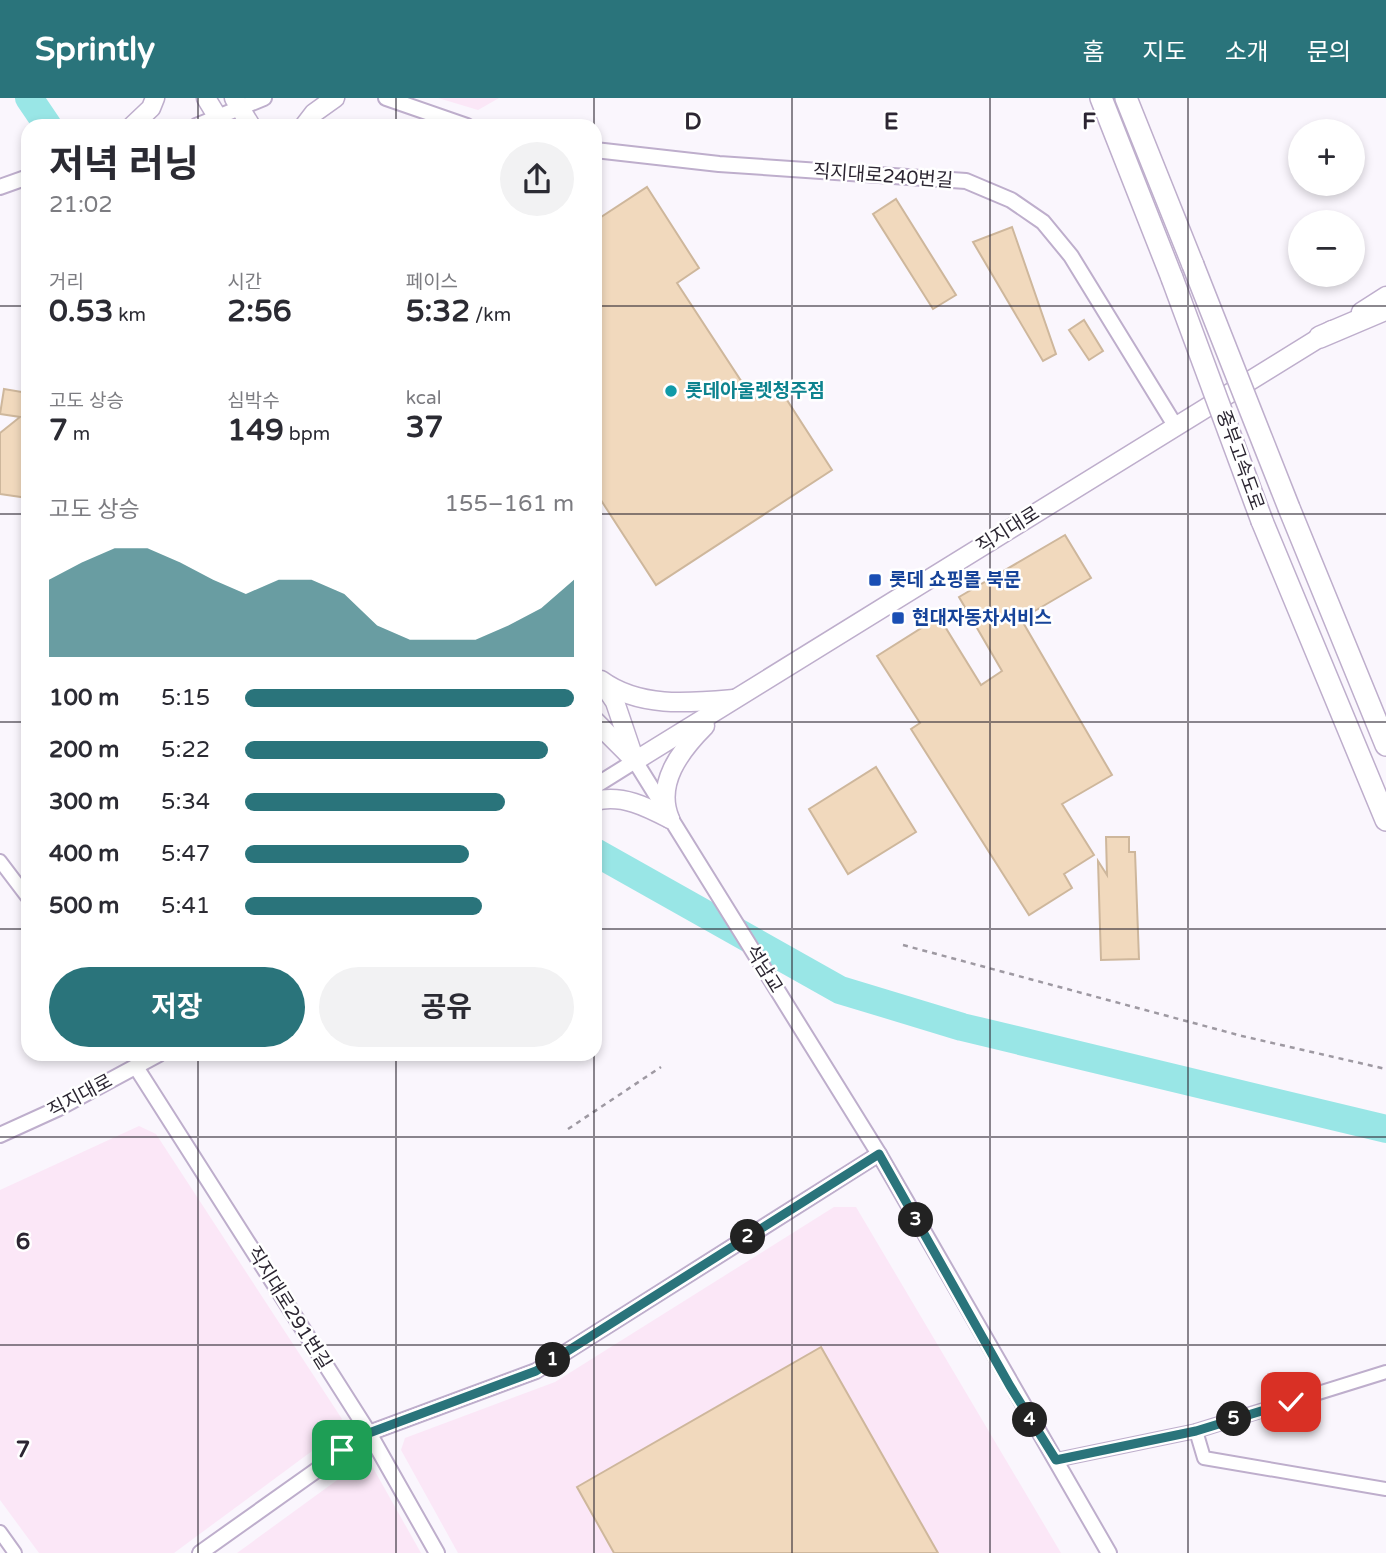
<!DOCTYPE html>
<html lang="ko">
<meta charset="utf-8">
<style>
:root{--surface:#fff;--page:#f2f2f3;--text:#2b2b33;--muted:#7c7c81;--accent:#2a747b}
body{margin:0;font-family:"Varela Round","Noto Sans KR",sans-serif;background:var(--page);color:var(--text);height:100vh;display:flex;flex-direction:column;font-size:26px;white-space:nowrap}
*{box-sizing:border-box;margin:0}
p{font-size:23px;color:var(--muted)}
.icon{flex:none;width:38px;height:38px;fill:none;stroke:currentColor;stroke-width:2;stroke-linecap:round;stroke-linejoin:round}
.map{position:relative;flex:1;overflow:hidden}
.sheet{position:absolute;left:21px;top:21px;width:581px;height:942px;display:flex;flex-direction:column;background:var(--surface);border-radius:21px;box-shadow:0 4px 10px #0003}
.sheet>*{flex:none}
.controls{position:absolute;left:1288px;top:21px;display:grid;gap:14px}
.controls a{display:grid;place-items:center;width:77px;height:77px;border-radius:50%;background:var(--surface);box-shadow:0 4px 10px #0003;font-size:35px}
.pin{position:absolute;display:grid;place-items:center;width:60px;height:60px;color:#fff;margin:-30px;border-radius:14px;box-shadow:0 4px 10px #0006}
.km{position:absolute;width:35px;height:35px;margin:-18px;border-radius:50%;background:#222;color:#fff;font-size:19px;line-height:35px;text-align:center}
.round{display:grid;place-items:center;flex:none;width:74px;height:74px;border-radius:37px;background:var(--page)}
.summary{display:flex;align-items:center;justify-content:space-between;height:119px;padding:0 28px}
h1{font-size:38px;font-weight:700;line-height:52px}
.figures{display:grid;grid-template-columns:repeat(3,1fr);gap:10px;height:119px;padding:7px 28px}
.figures div{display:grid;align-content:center}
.figures b{font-size:30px;font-weight:700}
.figures small{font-size:19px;font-weight:400}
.figures p{font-size:19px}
.chart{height:196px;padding:14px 28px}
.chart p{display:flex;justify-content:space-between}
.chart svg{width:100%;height:126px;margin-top:7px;fill:var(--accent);opacity:.7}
.cta{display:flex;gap:14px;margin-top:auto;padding:14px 28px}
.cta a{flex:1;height:80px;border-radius:42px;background:var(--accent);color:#fff;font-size:28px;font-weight:700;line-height:80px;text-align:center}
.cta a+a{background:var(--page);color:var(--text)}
ul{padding:0 28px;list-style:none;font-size:23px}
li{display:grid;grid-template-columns:112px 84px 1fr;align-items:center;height:52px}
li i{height:18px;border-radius:9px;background:var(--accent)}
header{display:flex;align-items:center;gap:42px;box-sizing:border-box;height:98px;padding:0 35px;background:var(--accent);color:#fff}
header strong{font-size:33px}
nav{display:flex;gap:38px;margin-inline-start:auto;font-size:24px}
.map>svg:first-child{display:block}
</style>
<header>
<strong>Sprintly</strong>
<nav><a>홈</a><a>지도</a><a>소개</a><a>문의</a></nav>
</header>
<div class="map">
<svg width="1386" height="1455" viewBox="0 0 1386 1455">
<rect width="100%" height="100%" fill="#faf6fd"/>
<g fill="#fbe7f7">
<path d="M 438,0 L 499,0 L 478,12 Z"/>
<path d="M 139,1028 L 156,1036 L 342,1321 L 331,1339 L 174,1455 L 39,1455 L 0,1402 L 0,1092 Z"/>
<path d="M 834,1109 L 856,1109 L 1061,1455 L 458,1455 L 401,1352 L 405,1340 L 555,1284 Z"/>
<path d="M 372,1368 L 421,1455 L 237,1455 L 355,1369 Z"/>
</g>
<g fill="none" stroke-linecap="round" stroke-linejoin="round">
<g stroke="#99e6e6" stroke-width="28">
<path d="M 29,0 L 48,28"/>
<path d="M 595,754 L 840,892 L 962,929 L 1386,1031"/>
</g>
</g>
<g fill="#f1d9bd" stroke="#ceb79c" stroke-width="2">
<path d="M 647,89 L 699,170 L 677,185 L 753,301 L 776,285 L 832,372 L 656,487 L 595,393 L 595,123 Z"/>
<path d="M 896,101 L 956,197 L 933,211 L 873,116 Z"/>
<path d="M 1012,129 L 1056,256 L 1043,263 L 973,144 Z"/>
<path d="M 1084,222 L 1103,253 L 1089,262 L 1069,232 Z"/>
<path d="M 4,291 L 28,295 L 28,400 L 0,396 L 0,335 L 20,319 L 0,316 Z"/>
<path d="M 1065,437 L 1091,480 L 1021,521 L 1112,677 L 1062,706 L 1094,757 L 1064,776 L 1072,790 L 1029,817 L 911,631 L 920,625 L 877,558 L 939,519 L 981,587 L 1002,573 L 959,499 Z"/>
<path d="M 876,669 L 916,734 L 848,776 L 809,711 Z"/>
<path d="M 1106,739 L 1129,739 L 1129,754 L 1135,754 L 1139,861 L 1101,862 L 1098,763 L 1107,777 Z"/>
<path d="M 821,1249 L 938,1455 L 614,1455 L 577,1389 Z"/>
</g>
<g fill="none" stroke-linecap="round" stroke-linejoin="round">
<defs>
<g id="minor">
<path d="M 0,763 L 28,800"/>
<path d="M 1196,1333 L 1204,1360 L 1386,1391"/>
<path d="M 1056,1362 L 1196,1333 L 1386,1274"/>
<path d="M 0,1434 L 15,1455"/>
</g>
<g id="tertiary">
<path d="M 386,0 L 467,28"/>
<path d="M 196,28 L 264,0"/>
<path d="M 595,52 L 719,66 L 966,83 L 1011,102 L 1043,124 L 1071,158 L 1176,329"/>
<path d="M 0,89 L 28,79"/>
<path d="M 595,688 L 635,663 L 879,1056 L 1109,1455"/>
<path d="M 136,969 L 369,1335 L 437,1455"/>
<path d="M 0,1037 L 57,1011 L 159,956"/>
<path d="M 200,1455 L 369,1335 L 536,1273 L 879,1056"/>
</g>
<g id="secondary">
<path d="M 206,0 L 223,28"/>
<path d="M 234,0 L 251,28"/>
<path d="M 132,28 L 151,10 L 155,0"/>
<path d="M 304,28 L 314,15 L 335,0"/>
<path d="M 1361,214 L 1386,198"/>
<path d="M 601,582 C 639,610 689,605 733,601"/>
<path d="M 605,589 L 615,604 L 635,663"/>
<path d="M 595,623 L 633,661"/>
<path d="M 635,663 L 1332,232"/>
<path d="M 595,703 C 622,696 647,709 670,721"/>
<path d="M 670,721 C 655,686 680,653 705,628"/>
</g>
<g id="motorway">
<path d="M 1101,0 L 1172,180"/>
<path d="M 1126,0 L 1193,167"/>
<path d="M 1320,239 L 1386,211"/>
<path d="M 1289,410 L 1386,647"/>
<path d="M 1262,423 L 1386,722"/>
</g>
</defs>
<use href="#minor" stroke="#beaecc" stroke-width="16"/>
<use href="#tertiary" stroke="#beaecc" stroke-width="18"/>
<use href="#secondary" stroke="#beaecc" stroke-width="21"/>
<use href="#motorway" stroke="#beaecc" stroke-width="24"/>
<g stroke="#9e99a2" stroke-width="2.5" stroke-dasharray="5 5" stroke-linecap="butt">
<path d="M 903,847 L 1242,938 L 1386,971"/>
<path d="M 568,1031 L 661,969"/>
</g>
<use href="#minor" stroke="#fff" stroke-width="12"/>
<use href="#tertiary" stroke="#fff" stroke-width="14"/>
<use href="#secondary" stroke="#fff" stroke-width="18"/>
<use href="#motorway" stroke="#fff" stroke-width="21"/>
<defs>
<g id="motorway-bridge">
<path d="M 1193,167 L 1289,410"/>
<path d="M 1172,180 L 1262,423"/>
</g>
</defs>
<use href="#motorway-bridge" stroke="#beaecc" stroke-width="24" stroke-linecap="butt"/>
<use href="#motorway-bridge" stroke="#fff" stroke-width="21"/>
</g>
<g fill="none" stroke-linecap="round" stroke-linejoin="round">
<defs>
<path id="route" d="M 342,1352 L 369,1335 L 536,1273 L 879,1056 L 1010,1288 L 1056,1362 L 1196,1333 L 1291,1304"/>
</defs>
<use href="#route" stroke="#fff" stroke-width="14"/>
<use href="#route" stroke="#2a747b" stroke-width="9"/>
</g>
<path fill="none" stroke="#2c2632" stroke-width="2" stroke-opacity="0.55" d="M 198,0 L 198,28M 396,0 L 396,28M 594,0 L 594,28M 792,0 L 792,1455M 990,0 L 990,1455M 1188,0 L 1188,1455M 0,208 L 28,208M 595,208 L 1386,208M 0,416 L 28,416M 595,416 L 1386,416M 0,624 L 28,624M 595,624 L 1386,624M 0,831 L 28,831M 595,831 L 1386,831M 198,956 L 198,1455M 396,956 L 396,1455M 594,956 L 594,1455M 0,1039 L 1386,1039M 0,1247 L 1386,1247"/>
<circle fill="#0f9aa8" stroke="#fff" stroke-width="2.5" cx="671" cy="293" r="7"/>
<g fill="#1a4fb4" stroke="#fff" stroke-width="2.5">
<rect x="868" y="475" width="14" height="14" rx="3.5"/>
<rect x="891" y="513" width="14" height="14" rx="3.5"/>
</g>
<g text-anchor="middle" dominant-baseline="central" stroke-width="5" stroke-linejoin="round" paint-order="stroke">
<g font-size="19" fill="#2c2632" stroke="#fff">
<text transform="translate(883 78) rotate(4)">직지대로240번길</text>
<text transform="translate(1240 362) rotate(70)">중부고속도로</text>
<text transform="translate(1008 432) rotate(-32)">직지대로</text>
<text transform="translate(764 871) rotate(58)">석남교</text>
<text transform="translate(80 998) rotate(-28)">직지대로</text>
<text transform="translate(289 1210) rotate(58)">직지대로291번길</text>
</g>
<g font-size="19" font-weight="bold" fill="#0d838f" stroke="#fff" text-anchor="start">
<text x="685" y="293">롯데아울렛청주점</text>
</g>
<g font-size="19" font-weight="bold" fill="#164399" stroke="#fff" text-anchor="start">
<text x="889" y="482">롯데 쇼핑몰 북문</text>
<text x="912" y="520">현대자동차서비스</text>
</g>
</g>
<g font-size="23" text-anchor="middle" font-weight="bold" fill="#2c2632" stroke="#fff" stroke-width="5" stroke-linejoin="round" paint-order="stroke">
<text x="693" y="31">D</text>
<text x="891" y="31">E</text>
<text x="1089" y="31">F</text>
<text x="23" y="1151">6</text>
<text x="23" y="1359">7</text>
</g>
</svg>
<div class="controls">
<a>+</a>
<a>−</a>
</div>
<div class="pin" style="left:342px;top:1352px;background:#1e9e55"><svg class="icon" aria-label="arrive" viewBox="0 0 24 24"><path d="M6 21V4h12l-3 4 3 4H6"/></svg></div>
<div class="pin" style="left:1291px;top:1304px;background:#d93025"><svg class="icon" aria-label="check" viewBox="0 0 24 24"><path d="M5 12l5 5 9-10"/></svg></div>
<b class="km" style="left:553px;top:1262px">1</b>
<b class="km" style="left:748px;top:1139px">2</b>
<b class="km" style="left:916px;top:1122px">3</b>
<b class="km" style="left:1030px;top:1322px">4</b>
<b class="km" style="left:1234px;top:1321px">5</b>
<section class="sheet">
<div class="summary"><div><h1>저녁 러닝</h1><p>21:02</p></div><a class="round"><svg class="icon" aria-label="share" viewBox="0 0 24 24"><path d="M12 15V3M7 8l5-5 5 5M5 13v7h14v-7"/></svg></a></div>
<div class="figures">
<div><p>거리</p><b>0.53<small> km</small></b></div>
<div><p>시간</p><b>2:56</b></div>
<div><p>페이스</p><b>5:32<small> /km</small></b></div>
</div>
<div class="figures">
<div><p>고도 상승</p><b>7<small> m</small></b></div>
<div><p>심박수</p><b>149<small> bpm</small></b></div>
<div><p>kcal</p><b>37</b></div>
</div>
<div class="chart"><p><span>고도 상승</span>155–161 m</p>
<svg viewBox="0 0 160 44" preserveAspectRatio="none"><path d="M0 44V17L10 11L20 6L30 6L40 11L50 17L60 22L70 17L80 17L90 22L100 33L110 38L120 38L130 38L140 33L150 27L160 17V44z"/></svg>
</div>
<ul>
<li><b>100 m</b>5:15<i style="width:100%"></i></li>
<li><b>200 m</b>5:22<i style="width:92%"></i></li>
<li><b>300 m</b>5:34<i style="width:79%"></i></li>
<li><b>400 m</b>5:47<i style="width:68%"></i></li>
<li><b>500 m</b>5:41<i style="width:72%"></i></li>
</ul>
<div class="cta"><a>저장</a><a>공유</a></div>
</section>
</div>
